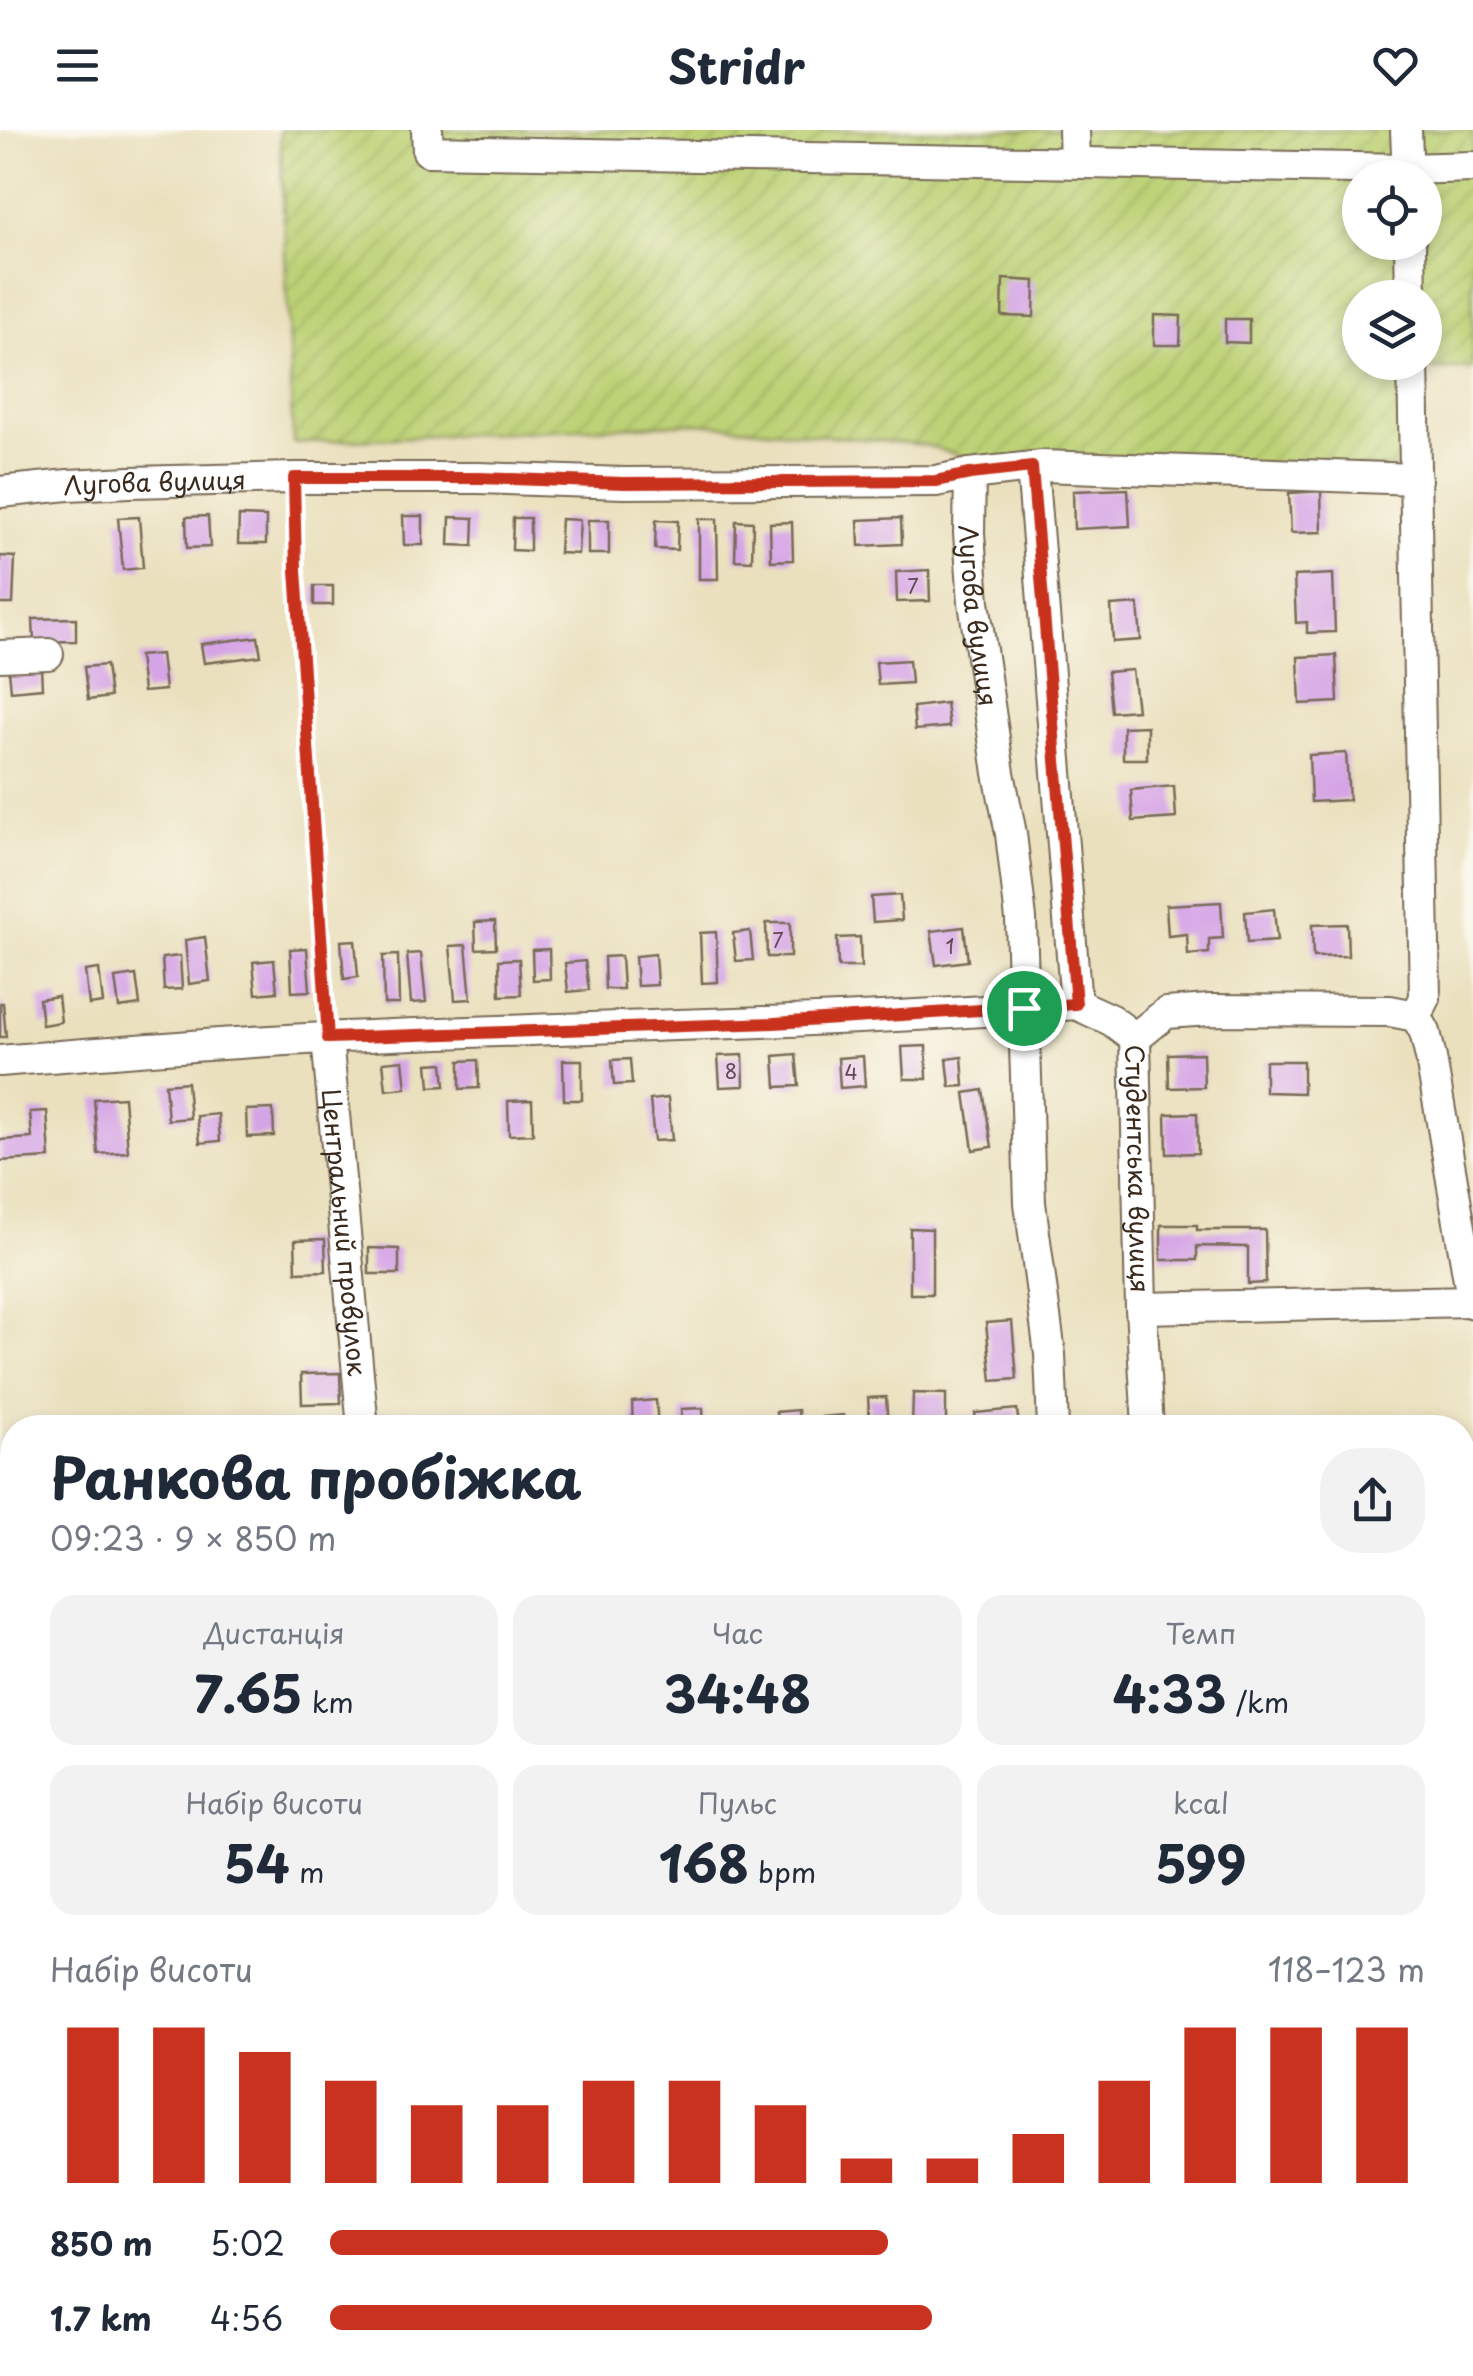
<!DOCTYPE html>
<html lang="uk">
<meta charset="utf-8">
<style>
:root{--surface:#fff;--page:#f2f2f3;--text:#1f2937;--muted:#747a83;--accent:#c8321e}
body{margin:0;font-family:"Playpen Sans",sans-serif;background:var(--page);color:var(--text);height:100vh;display:flex;flex-direction:column;font-size:38px;white-space:nowrap}
*{box-sizing:border-box;margin:0}
p{font-size:32px;color:var(--muted)}
.icon{flex:none;width:55px;height:55px;fill:none;stroke:currentColor;stroke-width:2;stroke-linecap:round;stroke-linejoin:round}
.map{position:relative;flex:1;overflow:hidden}
.sheet{position:absolute;left:0px;top:1285px;width:1475px;height:962px;display:flex;flex-direction:column;background:var(--surface);border-radius:40px 40px 0 0;box-shadow:0 5px 15px #0003}
.sheet>*{flex:none}
.tools{position:absolute;left:1342px;top:30px;display:grid;gap:20px}
.tools a{display:grid;place-items:center;width:100px;height:100px;border-radius:50%;background:var(--surface);box-shadow:0 5px 15px #0003;font-size:50px}
.pin{position:absolute;display:grid;place-items:center;width:85px;height:85px;color:#fff;margin:-42px;border:5px solid #fff;border-radius:50%;box-shadow:0 2px 10px #0007}
.round{display:grid;place-items:center;flex:none;width:105px;height:105px;border-radius:40px;background:var(--page)}
.overview{display:flex;align-items:center;justify-content:space-between;height:170px;padding:0 50px}
h1{font-size:55px;font-weight:700;line-height:75px}
.metrics{display:grid;grid-template-columns:repeat(3,1fr);gap:15px;height:170px;padding:10px 50px}
.metrics div{display:grid;align-content:center;border-radius:25px;background:var(--page);text-align:center}
.metrics b{font-size:50px;font-weight:700}
.metrics small{font-size:28px;font-weight:400}
.metrics p{font-size:28px}
.chart{height:280px;padding:20px 50px}
.chart p{display:flex;justify-content:space-between}
.chart svg{width:100%;height:180px;margin-top:10px;stroke:var(--accent);stroke-width:6}
ul{padding:0 50px;list-style:none;font-size:32px}
li{display:grid;grid-template-columns:160px 120px 1fr;align-items:center;height:75px}
li i{height:25px;border-radius:12px;background:var(--accent)}
header{display:flex;justify-content:space-between;align-items:center;height:130px;padding:0 50px;background:var(--surface);font-size:45px;font-weight:700}
.map>svg:first-child{display:block}
</style>
<header><svg class="icon" aria-label="menu" viewBox="0 0 24 24"><path d="M4 6h16M4 12h16M4 18h16"/></svg>Stridr<svg class="icon" aria-label="heart" viewBox="0 0 24 24"><path d="M12 20l-8-8c-3-5 5-10 8-4 3-6 11-1 8 4z"/></svg></header>
<div class="map">
<svg width="1473" height="2246" viewBox="0 0 1473 2246">
<defs>
<pattern id="cemetery-stones" width="16" height="16" patternUnits="userSpaceOnUse" patternTransform="scale(2.5)"><rect width="16" height="16" fill="#bdd276"/><path d="M2 7V4a2 2 0 0 1 4 0v3zM10 15v-3a2 2 0 0 1 4 0v3z" fill="#a3b466"/></pattern>
<pattern id="garden-furrows" width="10" height="10" patternUnits="userSpaceOnUse" patternTransform="scale(2.5)"><rect width="10" height="10" fill="#bdd276"/><path d="M-1 1l2-2M0 10L10 0M9 11l2-2" fill="none" stroke="#a3b466"/></pattern>
</defs>
<rect width="100%" height="100%" fill="#fbf7ec"/>
<filter id="ink" filterUnits="userSpaceOnUse"><feTurbulence type="fractalNoise" baseFrequency=".01" numOctaves="2"/><feDisplacementMap in="SourceGraphic" scale="20" xChannelSelector="R" yChannelSelector="G"/><feConvolveMatrix kernelMatrix="1 2 1 2 8 2 1 2 1" color-interpolation-filters="sRGB"/></filter>
<filter id="wash" filterUnits="userSpaceOnUse"><feTurbulence type="fractalNoise" baseFrequency=".0048" numOctaves="4" result="noise"/><feDisplacementMap in="SourceGraphic" scale="40" xChannelSelector="R" yChannelSelector="G"/><feGaussianBlur stdDeviation="2.25" result="paint"/><feColorMatrix in="noise" values="0 0 0 0 0 0 0 0 0 0 0 0 0 0 0 0 0 1.4 0 .05"/><feComposite in="paint" operator="in"/></filter>
<g filter="url(#wash)">
<rect width="100%" height="100%" fill="#eae0bd"/>
<path fill="url(#cemetery-stones)" stroke="#7c7e4a" stroke-width="2.5" d="M 54,2235 L 423,2235 L 424,2246 L 54,2246 Z"/>
<path fill="url(#garden-furrows)" stroke="#7c7e4a" stroke-width="2.5" fill-rule="evenodd" d="M 280,0 L 1473,0 L 1473,239 L 1414,239 L 1408,338 L 971,329 L 925,315 L 697,293 L 293,313 ZM 1360,48 L 1425,48 L 1425,112 L 1360,112 ZM 1360,168 L 1425,168 L 1425,232 L 1360,232 Z"/>
<g id="blocks">
<g fill="#d5a4e6">
<path d="M 1003,149 L 1035,151 L 1034,187 L 1002,186 Z"/>
<path d="M 1154,185 L 1181,186 L 1180,215 L 1154,215 Z"/>
<path d="M 1225,189 L 1249,189 L 1249,213 L 1225,212 Z"/>
<path d="M 1128,359 L 1130,396 L 1074,399 L 1073,361 Z"/>
<path d="M 1321,361 L 1322,402 L 1291,403 L 1289,363 Z"/>
<path d="M 208,386 L 210,417 L 187,418 L 186,387 Z"/>
<path d="M 239,386 L 266,387 L 266,414 L 238,414 Z"/>
<path d="M 403,386 L 423,386 L 423,415 L 404,415 Z"/>
<path d="M 139,387 L 143,438 L 123,440 L 118,388 Z"/>
<path d="M 450,387 L 474,388 L 473,416 L 449,415 Z"/>
<path d="M 513,388 L 530,388 L 530,421 L 512,420 Z"/>
<path d="M 901,388 L 902,414 L 859,416 L 858,390 Z"/>
<path d="M 561,389 L 580,390 L 578,424 L 559,423 Z"/>
<path d="M 699,389 L 717,389 L 718,449 L 699,449 Z"/>
<rect x="588" y="390" width="21" height="34"/>
<path d="M 656,390 L 678,391 L 677,420 L 655,419 Z"/>
<path d="M 736,391 L 753,392 L 752,431 L 735,430 Z"/>
<path d="M 792,392 L 793,430 L 771,431 L 770,393 Z"/>
<path d="M 0,426 L 15,427 L 13,474 L 0,474 Z"/>
<path d="M 929,440 L 930,471 L 897,472 L 896,442 Z"/>
<path d="M 1333,444 L 1335,502 L 1307,503 L 1307,492 L 1296,493 L 1294,446 Z"/>
<rect x="314" y="456" width="19" height="19"/>
<path d="M 1138,474 L 1141,510 L 1113,512 L 1111,476 Z"/>
<path d="M 76,488 L 76,511 L 34,512 L 33,489 Z"/>
<path d="M 258,507 L 261,526 L 204,533 L 201,514 Z"/>
<path d="M 161,524 L 165,560 L 143,562 L 139,526 Z"/>
<path d="M 1336,525 L 1338,572 L 1300,574 L 1298,527 Z"/>
<path d="M 909,530 L 911,553 L 878,555 L 876,532 Z"/>
<path d="M 106,535 L 110,567 L 88,570 L 84,537 Z"/>
<path d="M 41,537 L 42,558 L 11,561 L 9,540 Z"/>
<path d="M 1132,540 L 1137,580 L 1111,582 L 1107,542 Z"/>
<path d="M 946,573 L 949,597 L 915,600 L 913,577 Z"/>
<path d="M 1147,596 L 1147,629 L 1123,629 L 1123,597 Z"/>
<path d="M 1346,623 L 1349,670 L 1311,672 L 1309,625 Z"/>
<path d="M 1174,656 L 1176,688 L 1133,691 L 1131,660 Z"/>
<path d="M 900,765 L 902,790 L 873,792 L 871,767 Z"/>
<path d="M 1221,772 L 1223,808 L 1209,809 L 1209,823 L 1188,825 L 1187,804 L 1168,806 L 1166,775 Z"/>
<path d="M 1274,779 L 1277,811 L 1247,813 L 1245,782 Z"/>
<path d="M 495,791 L 496,818 L 476,819 L 475,792 Z"/>
<path d="M 766,793 L 790,793 L 790,827 L 767,827 Z"/>
<path d="M 1347,794 L 1348,826 L 1313,827 L 1312,795 Z"/>
<path d="M 964,797 L 968,831 L 936,835 L 931,801 Z"/>
<path d="M 750,801 L 753,830 L 736,831 L 733,803 Z"/>
<path d="M 716,802 L 718,852 L 702,853 L 700,803 Z"/>
<path d="M 205,807 L 210,851 L 189,854 L 185,810 Z"/>
<path d="M 860,807 L 861,837 L 838,837 L 837,808 Z"/>
<path d="M 355,810 L 358,847 L 344,849 L 341,811 Z"/>
<path d="M 466,815 L 471,869 L 455,870 L 450,816 Z"/>
<path d="M 307,818 L 310,861 L 292,862 L 290,819 Z"/>
<path d="M 549,819 L 550,849 L 533,850 L 532,820 Z"/>
<path d="M 421,823 L 426,872 L 411,873 L 407,824 Z"/>
<path d="M 655,824 L 657,855 L 637,856 L 635,826 Z"/>
<path d="M 398,825 L 399,874 L 384,874 L 383,826 Z"/>
<path d="M 180,826 L 182,859 L 164,860 L 162,828 Z"/>
<path d="M 621,826 L 623,859 L 605,859 L 604,827 Z"/>
<path d="M 519,829 L 521,865 L 500,866 L 499,830 Z"/>
<path d="M 274,830 L 277,862 L 256,864 L 253,832 Z"/>
<path d="M 585,831 L 589,860 L 568,862 L 565,833 Z"/>
<path d="M 99,839 L 103,873 L 89,875 L 85,841 Z"/>
<path d="M 136,845 L 140,875 L 119,878 L 115,848 Z"/>
<path d="M 58,866 L 61,892 L 42,895 L 39,869 Z"/>
<path d="M 0,873 L 3,873 L 6,907 L 0,907 Z"/>
<path d="M 926,916 L 927,949 L 904,949 L 902,917 Z"/>
<path d="M 1203,923 L 1204,957 L 1169,958 L 1168,924 Z"/>
<path d="M 796,924 L 799,956 L 776,957 L 774,926 Z"/>
<path d="M 743,925 L 744,956 L 720,957 L 718,926 Z"/>
<path d="M 863,926 L 865,956 L 840,958 L 838,928 Z"/>
<path d="M 962,927 L 964,956 L 950,957 L 947,929 Z"/>
<path d="M 630,929 L 632,954 L 614,955 L 612,930 Z"/>
<path d="M 403,930 L 406,958 L 386,960 L 383,932 Z"/>
<path d="M 478,930 L 479,958 L 460,959 L 460,931 Z"/>
<path d="M 563,930 L 582,930 L 582,970 L 564,970 Z"/>
<path d="M 1265,931 L 1303,931 L 1303,963 L 1265,962 Z"/>
<path d="M 443,933 L 445,956 L 430,957 L 428,934 Z"/>
<path d="M 187,952 L 190,988 L 168,990 L 165,954 Z"/>
<path d="M 983,960 L 992,1017 L 973,1020 L 965,963 Z"/>
<path d="M 124,967 L 128,1022 L 98,1024 L 94,969 Z"/>
<path d="M 668,968 L 672,1010 L 654,1011 L 650,970 Z"/>
<path d="M 532,970 L 533,1004 L 509,1005 L 508,971 Z"/>
<path d="M 273,979 L 274,1006 L 247,1007 L 246,980 Z"/>
<path d="M 47,981 L 50,1028 L 0,1031 L 0,1010 L 32,1008 L 30,982 Z"/>
<path d="M 1197,983 L 1198,1023 L 1167,1024 L 1166,984 Z"/>
<path d="M 218,984 L 220,1011 L 200,1013 L 197,986 Z"/>
<path d="M 1161,1095 L 1197,1095 L 1197,1100 L 1265,1100 L 1266,1153 L 1248,1154 L 1248,1117 L 1197,1116 L 1197,1130 L 1161,1130 Z"/>
<path d="M 910,1098 L 932,1099 L 932,1164 L 910,1164 Z"/>
<path d="M 325,1109 L 326,1141 L 296,1142 L 295,1110 Z"/>
<path d="M 369,1118 L 399,1119 L 399,1144 L 369,1144 Z"/>
<path d="M 1012,1191 L 1017,1249 L 992,1251 L 986,1193 Z"/>
<path d="M 340,1243 L 341,1273 L 302,1274 L 301,1244 Z"/>
<path d="M 913,1263 L 946,1264 L 946,1298 L 912,1298 Z"/>
<path d="M 886,1267 L 888,1298 L 870,1298 L 868,1268 Z"/>
<path d="M 656,1270 L 658,1298 L 633,1298 L 632,1272 Z"/>
<path d="M 703,1278 L 704,1298 L 682,1298 L 681,1279 Z"/>
<path d="M 1017,1279 L 1019,1298 L 977,1298 L 975,1283 Z"/>
<path d="M 798,1280 L 799,1298 L 778,1298 L 776,1282 Z"/>
<path d="M 843,1285 L 844,1298 L 822,1298 L 822,1287 Z"/>
<path d="M 748,1287 L 749,1298 L 729,1298 L 728,1289 Z"/>
<path d="M 7,1340 L 9,1364 L 0,1365 L 0,1341 Z"/>
<path d="M 12,1777 L 12,1809 L 5,1809 L 3,1778 Z"/>
<rect x="1462" y="2108" width="11" height="52"/>
<rect x="1059" y="2235" width="188" height="11"/>
<path d="M 658,2240 L 659,2246 L 560,2246 L 560,2243 Z"/>
</g>
</g>
</g>
<g filter="url(#ink)">
<use href="#blocks" fill-opacity="0" stroke="#786a56" stroke-width="2.5"/>
<g fill="none" stroke-linecap="round" stroke-linejoin="round">
<defs>
<g id="minor">
<path d="M 427,0 L 428,21 L 1407,39 L 1473,37"/>
<path d="M 1074,0 L 1075,32"/>
<path d="M 1406,0 L 1408,48"/>
<path d="M 1410,112 L 1411,168"/>
<path d="M 1413,232 L 1425,868 L 1416,886"/>
<path id="s1" d="M 1032,337 L 1076,874 L 1111,890 L 1135,908 L 1141,1178 L 1148,1298"/>
<path id="s2" d="M 970,344 L 969,403 L 974,472 L 999,643 L 1011,704 L 1021,789 L 1030,1073 L 1050,1224 L 1053,1298"/>
<path id="s3" d="M 0,362 L 68,355 L 130,352 L 294,348 L 479,348 L 624,353 L 936,351 L 970,344 L 1042,336 L 1416,349"/>
<path d="M 0,526 L 48,524"/>
<path id="s4" d="M 327,908 L 363,1298"/>
<path d="M 1135,908 L 1166,883 L 1210,880 L 1390,881 L 1416,886 L 1425,902 L 1431,928 L 1473,1173"/>
<path d="M 0,931 C 108,922 217,913 325,908 C 576,896 826,895 1076,874"/>
<path d="M 1141,1178 L 1473,1171"/>
<path d="M 1462,1362 L 1473,1361"/>
<path d="M 0,1416 L 12,1415"/>
<path d="M 0,1853 L 12,1852"/>
<path d="M 1462,2009 L 1473,2009"/>
<path d="M 445,2235 L 445,2246"/>
</g>
</defs>
<use href="#minor" stroke="#786a56" stroke-width="34"/>
<path stroke="#786a56" stroke-width="4" stroke-dasharray="8 8" stroke-linecap="butt" d="M 294,374 L 296,440 L 326,883"/>
<use href="#minor" stroke="#fff" stroke-width="30"/>
</g>
</g>
<g fill="none" stroke-linecap="round" stroke-linejoin="round" filter="url(#ink)">
<defs>
<path id="route" d="M 1032,337 L 1076,874 L 774,893 L 328,908 L 296,440 L 294,348 L 479,348 L 624,353 L 936,351 L 970,344 Z"/>
</defs>
<use href="#route" stroke="#fff" stroke-width="20"/>
<use href="#route" stroke="#c8321e" stroke-width="12"/>
</g>
<g text-anchor="middle" dominant-baseline="central" stroke-width="10" stroke-linejoin="round" paint-order="stroke">
<g font-size="20" fill="#624850">
<text x="913" y="456">7</text>
<text x="778" y="810">7</text>
<text x="950" y="816">1</text>
<text x="731" y="941">8</text>
<text x="851" y="942">4</text>
</g>
<g font-size="25" fill="#3b2a1e" stroke="#fbf7ec">
<text stroke="none"><textPath href="#s3" startOffset="155">Лугова вулиця</textPath></text>
<text stroke="none"><textPath href="#s2" startOffset="142">Лугова вулиця</textPath></text>
<text stroke="none"><textPath href="#s1" startOffset="738">Студентська вулиця</textPath></text>
<text stroke="none"><textPath href="#s4" startOffset="195">Центральний провулок</textPath></text>
</g>
</g>
</svg>
<div class="tools">
<a><svg class="icon" aria-label="locate" viewBox="0 0 24 24"><circle cx="12" cy="12" r="6"/><path d="M12 2v4M12 18v4M2 12h4M18 12h4"/></svg></a>
<a><svg class="icon" aria-label="layers" viewBox="0 0 24 24"><path d="M12 4l9 5-9 5-9-5zM3 14l9 5 9-5"/></svg></a>
</div>
<div class="pin" style="left:1024px;top:878px;background:#1e9e55"><svg class="icon" aria-label="arrive" viewBox="0 0 24 24"><path d="M6 21V4h12l-3 4 3 4H6"/></svg></div>
<section class="sheet">
<div class="overview"><div><h1>Ранкова пробіжка</h1><p>09:23 · 9 × 850 m</p></div><a class="round"><svg class="icon" aria-label="share" viewBox="0 0 24 24"><path d="M12 15V3M7 8l5-5 5 5M5 13v7h14v-7"/></svg></a></div>
<div class="metrics">
<div><p>Дистанція</p><b>7.65<small> km</small></b></div>
<div><p>Час</p><b>34:48</b></div>
<div><p>Темп</p><b>4:33<small> /km</small></b></div>
</div>
<div class="metrics">
<div><p>Набір висоти</p><b>54<small> m</small></b></div>
<div><p>Пульс</p><b>168<small> bpm</small></b></div>
<div><p>kcal</p><b>599</b></div>
</div>
<div class="chart"><p><span>Набір висоти</span>118–123 m</p>
<svg viewBox="0 0 160 44" preserveAspectRatio="none"><path d="M5 44V6M15 44V6M25 44V12M35 44V19M45 44V25M55 44V25M65 44V19M75 44V19M85 44V25M95 44V38M105 44V38M115 44V32M125 44V19M135 44V6M145 44V6M155 44V6"/></svg>
</div>
<ul>
<li><b>850 m</b>5:02<i style="width:51%"></i></li>
<li><b>1.7 km</b>4:56<i style="width:55%"></i></li>
</ul>
</section>
</div>
